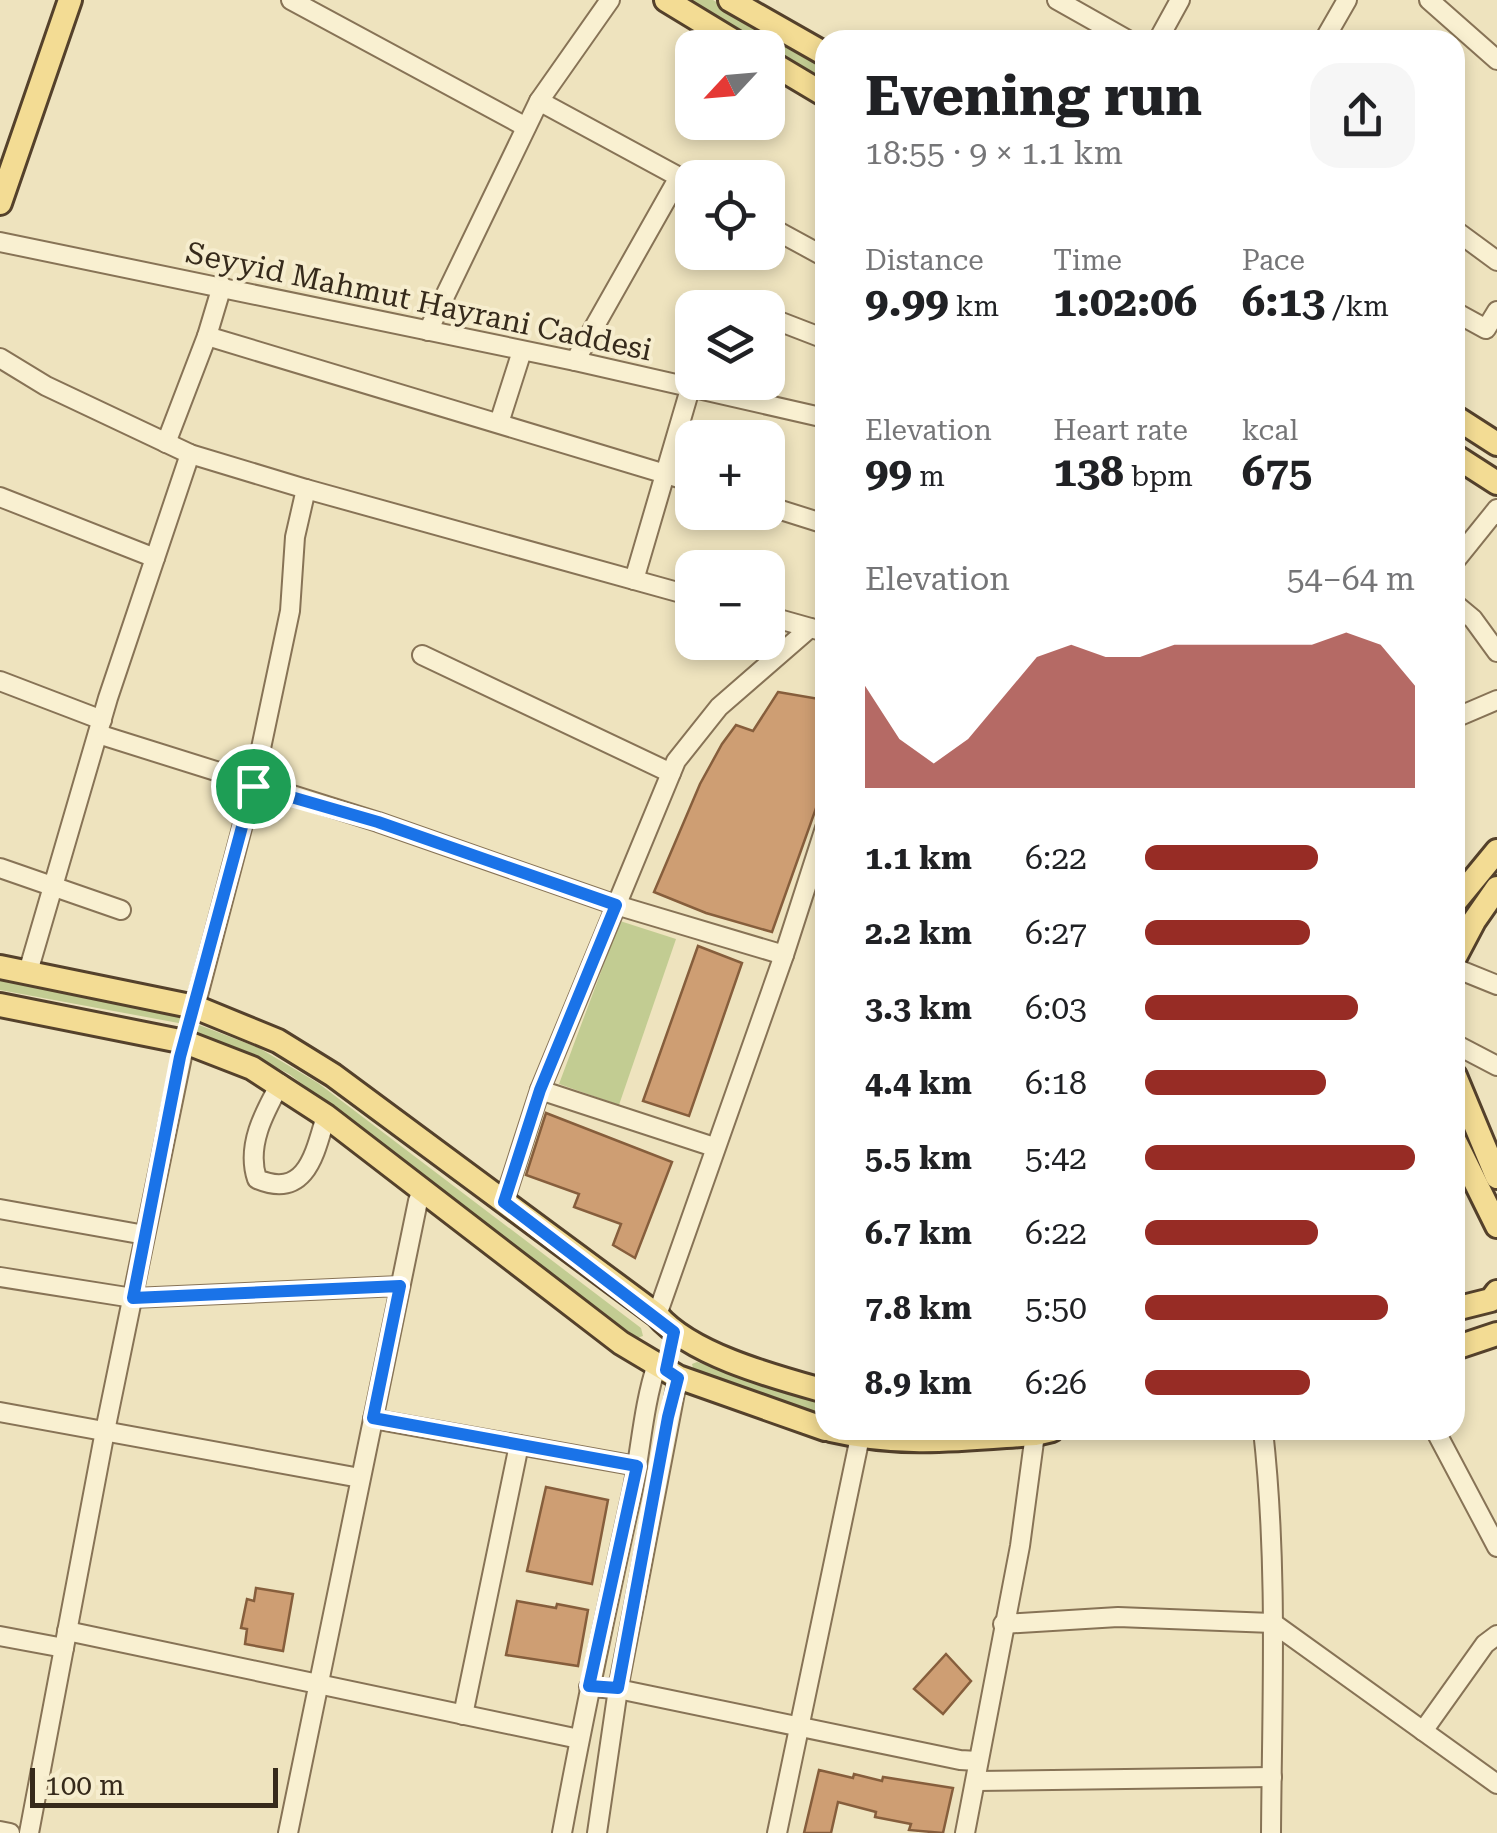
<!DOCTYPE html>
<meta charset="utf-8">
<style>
:root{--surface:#fff;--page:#f6f6f6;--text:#202124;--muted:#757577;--accent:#972c25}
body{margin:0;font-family:"Roboto Serif",serif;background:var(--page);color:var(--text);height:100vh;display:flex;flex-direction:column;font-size:38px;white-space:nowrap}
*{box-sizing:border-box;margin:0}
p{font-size:32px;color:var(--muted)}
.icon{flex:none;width:55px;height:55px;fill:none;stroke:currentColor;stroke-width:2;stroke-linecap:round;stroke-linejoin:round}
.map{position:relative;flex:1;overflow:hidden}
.details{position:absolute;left:815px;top:30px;width:650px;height:1410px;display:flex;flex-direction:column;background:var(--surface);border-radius:30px;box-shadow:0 5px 15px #0003}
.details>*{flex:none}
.needle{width:65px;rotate:244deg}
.fabs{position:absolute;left:675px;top:30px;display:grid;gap:20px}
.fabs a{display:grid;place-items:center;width:110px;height:110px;border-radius:20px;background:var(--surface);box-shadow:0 5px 15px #0003;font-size:50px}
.scale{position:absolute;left:30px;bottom:25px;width:248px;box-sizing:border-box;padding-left:10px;border:5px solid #362a1b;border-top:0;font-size:28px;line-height:35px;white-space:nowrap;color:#362a1b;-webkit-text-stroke:8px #f6edce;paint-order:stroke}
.pin{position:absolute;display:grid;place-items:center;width:85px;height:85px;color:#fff;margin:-42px;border:5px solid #fff;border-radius:50%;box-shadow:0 2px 10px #0007}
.round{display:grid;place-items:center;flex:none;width:105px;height:105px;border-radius:30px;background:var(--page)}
.headline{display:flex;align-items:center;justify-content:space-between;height:170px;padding:0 50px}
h1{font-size:55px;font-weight:700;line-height:75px}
.figures{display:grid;grid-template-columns:repeat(3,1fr);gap:15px;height:170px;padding:10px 50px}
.figures div{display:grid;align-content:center}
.figures b{font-size:42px;font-weight:700}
.figures small{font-size:28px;font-weight:400}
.figures p{font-size:28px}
.chart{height:280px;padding:20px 50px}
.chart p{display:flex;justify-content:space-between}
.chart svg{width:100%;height:180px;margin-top:10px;fill:var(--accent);opacity:.7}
ul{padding:0 50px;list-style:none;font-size:32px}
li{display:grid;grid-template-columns:160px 120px 1fr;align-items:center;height:75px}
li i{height:25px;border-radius:12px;background:var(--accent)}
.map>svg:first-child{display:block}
</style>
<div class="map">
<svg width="1497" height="1833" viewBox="0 0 1497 1833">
<rect width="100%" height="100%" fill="#eee3be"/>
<g fill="#c2cc92">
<path d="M 687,0 L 713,0 L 825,66 L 825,80 Z"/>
<path d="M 620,921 L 676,939 L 619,1105 L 559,1084 Z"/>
<path d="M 0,978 L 184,1016 L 184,1024 L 0,990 Z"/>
<path d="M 199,1025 L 259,1048 L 318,1083 L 641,1328 L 643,1336 L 637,1338 L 289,1074 L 245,1051 L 196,1034 L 195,1027 Z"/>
<path d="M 697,1362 L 825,1405 L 825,1417 L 694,1372 L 692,1364 Z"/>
</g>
<g fill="#ce9e73" stroke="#865e3c" stroke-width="2.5">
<path d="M 778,692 L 825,700 L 825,783 L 772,932 L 706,913 L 654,892 L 700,784 L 722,744 L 736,725 L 753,731 Z"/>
<path d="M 698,946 L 742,963 L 689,1116 L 643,1101 Z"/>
<path d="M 546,1113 L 672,1162 L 635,1258 L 613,1245 L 621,1224 L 574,1207 L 579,1194 L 526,1175 Z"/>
<path d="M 546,1487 L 608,1500 L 592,1584 L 527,1571 Z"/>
<path d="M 256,1588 L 293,1594 L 283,1651 L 245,1644 L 247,1629 L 241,1628 L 247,1599 L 254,1601 Z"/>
<path d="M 517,1601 L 556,1608 L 557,1604 L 588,1610 L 578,1666 L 506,1655 Z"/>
<path d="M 946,1654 L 971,1681 L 943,1714 L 914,1689 Z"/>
<path d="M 819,1770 L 853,1778 L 854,1774 L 882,1781 L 883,1777 L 953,1788 L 943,1833 L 909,1830 L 911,1824 L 875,1817 L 876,1812 L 838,1802 L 831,1833 L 804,1833 Z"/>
</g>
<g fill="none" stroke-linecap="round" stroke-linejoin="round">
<defs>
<g id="minor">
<path d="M 291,0 L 526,127"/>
<path d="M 1057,0 L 1128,40"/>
<path d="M 1429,0 L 1497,60"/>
<path d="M 1158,40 L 1180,0"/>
<path d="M 1324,40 L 1347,0"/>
<path d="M 539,101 L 692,184"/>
<path d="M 768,226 L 825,257"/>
<path d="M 1455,230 L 1497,261"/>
<path d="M 0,242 L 575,361 L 825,418"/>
<path d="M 1455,312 L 1486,329 L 1497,311"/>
<path d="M 768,317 L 825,339"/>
<path d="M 428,331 L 539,101 L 610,0"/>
<path d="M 207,336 L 692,482"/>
<path d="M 0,358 L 46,386 L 190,454 L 306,489 L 692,596"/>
<path d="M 575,361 L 679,177"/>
<path d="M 499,423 L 522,351"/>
<path d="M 166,443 L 207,336 L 222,286"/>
<path d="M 0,497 L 155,558"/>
<path d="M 768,506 L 825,524"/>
<path d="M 1455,561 L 1497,509"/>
<path d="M 634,580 L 690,389"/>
<path d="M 1455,604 L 1473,619 L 1497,652"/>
<path d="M 768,616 L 825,632"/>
<path d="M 422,655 L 671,773"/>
<path d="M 0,681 L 102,720"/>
<path d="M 1455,718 L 1497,700"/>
<path d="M 98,734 L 378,822 L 616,905 L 784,955"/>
<path d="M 0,868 L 121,910"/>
<path d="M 1455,968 L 1497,985"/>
<path d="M 28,972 L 108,698 L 190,454"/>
<path d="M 195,1007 L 253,786 L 290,611 L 295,537 L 306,489"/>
<path d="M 1455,1044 L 1497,1066"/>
<path d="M 280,1084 C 264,1113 246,1146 257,1179 C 307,1200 315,1152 326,1116"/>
<path d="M 540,1090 L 714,1147"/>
<path d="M 504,1202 L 540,1090 L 676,761 L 719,707 L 810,628"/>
<path d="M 0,1209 L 145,1235"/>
<path d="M 0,1277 L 133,1298 L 400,1286"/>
<path d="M 657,1315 L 784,955 L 825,828"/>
<path d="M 0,1412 L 360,1478"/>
<path d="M 373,1419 L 637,1466"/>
<path d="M 1263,1430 C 1278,1563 1272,1699 1271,1833"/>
<path d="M 1435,1430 L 1497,1547"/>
<path d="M 1003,1624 L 1118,1617 L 1273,1623 L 1497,1784"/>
<path d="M 67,1631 L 579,1739"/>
<path d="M 0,1636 L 64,1648"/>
<path d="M 589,1687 L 618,1689 L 960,1760 L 978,1761"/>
<path d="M 463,1715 L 519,1445"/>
<path d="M 1423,1731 L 1485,1644 L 1497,1635"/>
<path d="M 977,1781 L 1272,1777"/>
<path d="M 0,1831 L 10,1833"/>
<path d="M 29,1833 L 105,1431 L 185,1042"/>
<path d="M 288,1833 L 418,1201 L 423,1189"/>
<path d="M 562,1833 C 583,1719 607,1606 632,1493 C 641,1450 643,1406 657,1364"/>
<path d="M 597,1833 L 618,1689 L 678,1377"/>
<path d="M 777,1833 L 860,1437"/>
<path d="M 965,1833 L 1020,1546 L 1035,1434"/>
</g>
<g id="major">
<path d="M 666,0 L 745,48"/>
<path d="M 730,0 L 825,54"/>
<path d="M 768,61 L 825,95"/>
<path d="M 0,203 L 70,0"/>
<path d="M 1455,417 L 1497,444"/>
<path d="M 1455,456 L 1497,483"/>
<path d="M 1455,902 L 1497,851"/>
<path d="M 1455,957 L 1474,921 L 1497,888"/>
<path d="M 0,967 L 195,1007 L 278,1041 L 333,1075 L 657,1315 C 691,1355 775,1377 825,1391"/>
<path d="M 0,1005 L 185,1042 L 252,1068 L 326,1116 L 621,1343 L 678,1377 L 825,1429"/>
<path d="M 1455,1076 L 1497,1177"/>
<path d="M 1455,1141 L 1497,1226"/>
<path d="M 1455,1309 L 1491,1300 L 1497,1292"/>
<path d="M 1455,1348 L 1497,1334"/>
<path d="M 831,1430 C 904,1447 962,1439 1035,1434 L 1052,1430"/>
</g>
</defs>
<use href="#minor" stroke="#877356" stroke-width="22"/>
<use href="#major" stroke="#54412b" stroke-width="28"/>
<use href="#minor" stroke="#f9f0d1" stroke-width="18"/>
<use href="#major" stroke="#f3dc94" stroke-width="22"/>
</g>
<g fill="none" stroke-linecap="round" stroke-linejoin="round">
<defs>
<path id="route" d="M 253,786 L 378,822 L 616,905 L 540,1090 L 504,1202 L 674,1332 L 666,1370 L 678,1378 L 668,1417 L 618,1688 L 589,1686 L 637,1466 L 373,1418 L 400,1286 L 133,1298 L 180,1057 Z"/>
</defs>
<use href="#route" stroke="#fff" stroke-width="20"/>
<use href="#route" stroke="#1a73e8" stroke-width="12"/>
</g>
<g text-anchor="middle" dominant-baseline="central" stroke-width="8" stroke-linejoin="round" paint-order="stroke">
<g font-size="30" fill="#362a1b" stroke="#f6edce">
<text transform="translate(419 301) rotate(12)">Seyyid Mahmut Hayrani Caddesi</text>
</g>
</g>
</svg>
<div class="fabs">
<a><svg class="needle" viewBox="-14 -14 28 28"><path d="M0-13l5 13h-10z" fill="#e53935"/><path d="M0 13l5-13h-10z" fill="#757577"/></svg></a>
<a><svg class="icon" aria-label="locate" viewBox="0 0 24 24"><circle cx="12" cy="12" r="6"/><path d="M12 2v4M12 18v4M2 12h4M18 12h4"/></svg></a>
<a><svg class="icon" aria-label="layers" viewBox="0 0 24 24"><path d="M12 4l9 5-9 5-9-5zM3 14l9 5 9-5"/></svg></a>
<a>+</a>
<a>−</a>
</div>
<div class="scale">100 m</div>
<div class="pin" style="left:253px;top:786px;background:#1e9e55"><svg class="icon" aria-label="arrive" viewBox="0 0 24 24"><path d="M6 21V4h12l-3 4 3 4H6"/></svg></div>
<section class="details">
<div class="headline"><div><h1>Evening run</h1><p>18:55 · 9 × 1.1 km</p></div><a class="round"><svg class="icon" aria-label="share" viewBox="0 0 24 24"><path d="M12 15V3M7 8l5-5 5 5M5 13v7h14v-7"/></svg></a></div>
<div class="figures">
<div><p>Distance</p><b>9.99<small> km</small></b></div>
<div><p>Time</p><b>1:02:06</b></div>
<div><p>Pace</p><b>6:13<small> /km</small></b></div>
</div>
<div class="figures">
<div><p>Elevation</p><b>99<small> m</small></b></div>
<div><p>Heart rate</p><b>138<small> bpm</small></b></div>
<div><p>kcal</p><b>675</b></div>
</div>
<div class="chart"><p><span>Elevation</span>54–64 m</p>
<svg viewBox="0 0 160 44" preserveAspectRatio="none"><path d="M0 44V19L10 32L20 38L30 32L40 22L50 12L60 9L70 12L80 12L90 9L100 9L110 9L120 9L130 9L140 6L150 9L160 19V44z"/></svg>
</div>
<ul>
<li><b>1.1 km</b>6:22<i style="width:64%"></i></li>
<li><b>2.2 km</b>6:27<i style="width:61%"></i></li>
<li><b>3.3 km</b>6:03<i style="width:79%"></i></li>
<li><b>4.4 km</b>6:18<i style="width:67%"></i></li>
<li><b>5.5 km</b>5:42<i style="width:100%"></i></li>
<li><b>6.7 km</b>6:22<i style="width:64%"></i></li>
<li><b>7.8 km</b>5:50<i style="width:90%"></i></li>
<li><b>8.9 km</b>6:26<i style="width:61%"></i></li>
</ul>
</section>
</div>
